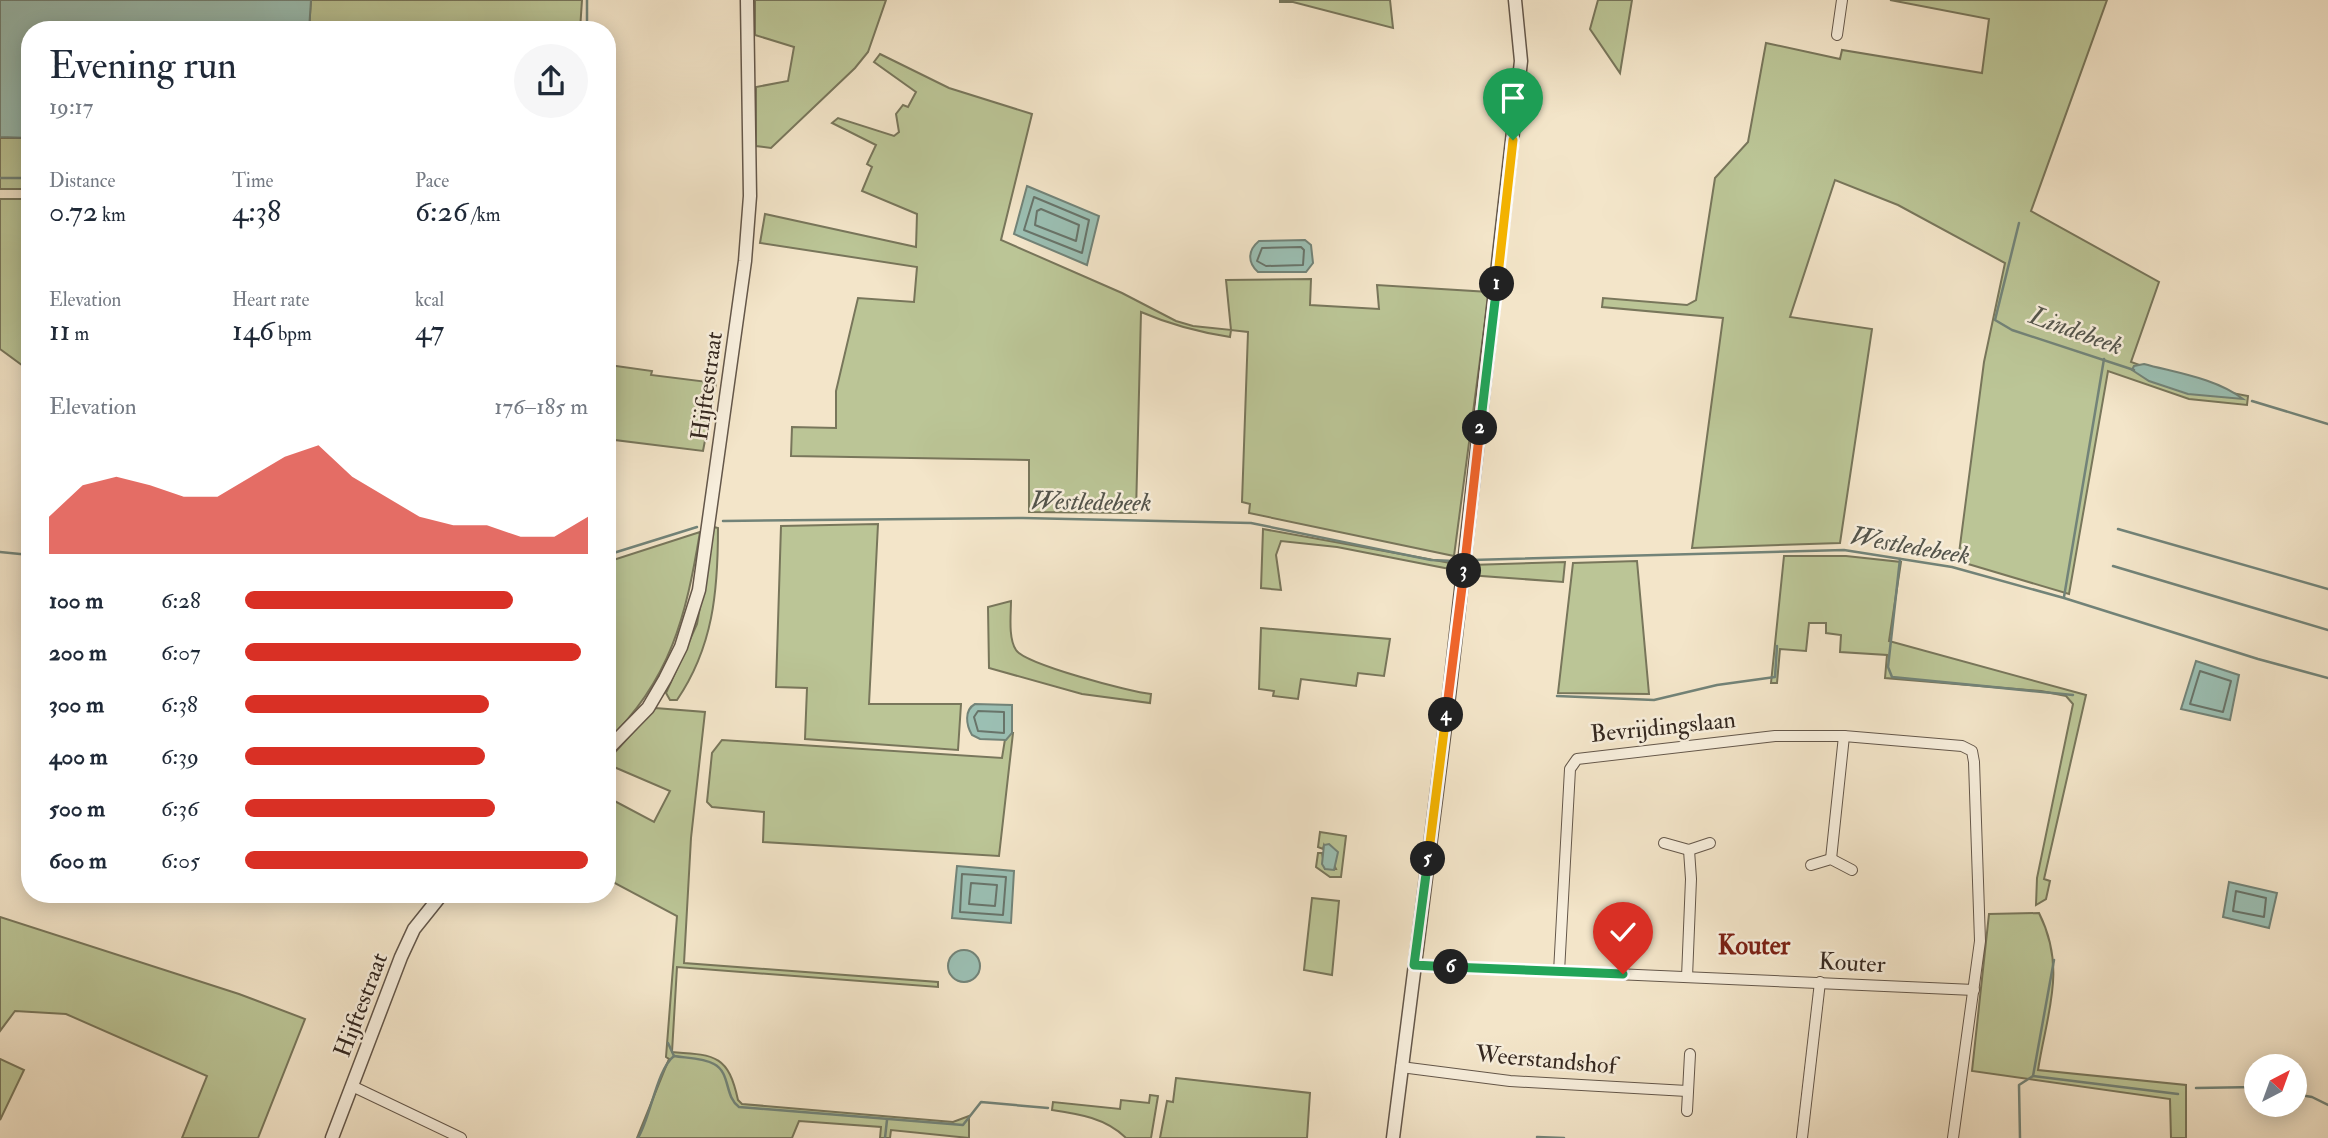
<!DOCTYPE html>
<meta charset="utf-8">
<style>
:root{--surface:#fff;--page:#f6f6f7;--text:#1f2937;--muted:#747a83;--accent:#d93025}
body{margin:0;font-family:"IM FELL Double Pica",serif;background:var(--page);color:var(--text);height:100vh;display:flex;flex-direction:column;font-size:26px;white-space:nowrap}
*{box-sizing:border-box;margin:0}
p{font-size:23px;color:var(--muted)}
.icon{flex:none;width:38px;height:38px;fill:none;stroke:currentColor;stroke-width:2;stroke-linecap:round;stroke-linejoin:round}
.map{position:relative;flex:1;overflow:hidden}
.panel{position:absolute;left:21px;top:21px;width:595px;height:882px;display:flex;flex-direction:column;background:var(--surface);border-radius:28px;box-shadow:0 4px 18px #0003}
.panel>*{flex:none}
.needle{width:46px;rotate:41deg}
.fabs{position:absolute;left:2244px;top:1054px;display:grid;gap:14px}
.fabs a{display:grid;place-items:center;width:63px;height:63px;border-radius:50%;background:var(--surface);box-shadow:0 4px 18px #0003;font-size:35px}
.pin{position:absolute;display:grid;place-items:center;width:60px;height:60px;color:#fff;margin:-72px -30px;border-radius:50% 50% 50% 0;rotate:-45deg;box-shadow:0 0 7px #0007}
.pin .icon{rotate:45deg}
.km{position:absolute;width:35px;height:35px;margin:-18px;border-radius:50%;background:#222;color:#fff;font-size:19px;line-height:35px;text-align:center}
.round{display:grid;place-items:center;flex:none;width:74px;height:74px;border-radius:37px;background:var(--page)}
.head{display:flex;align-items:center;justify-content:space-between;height:119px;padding:0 28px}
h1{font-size:38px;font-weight:600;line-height:52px}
.figures{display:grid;grid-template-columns:repeat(3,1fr);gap:10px;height:119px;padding:7px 28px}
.figures div{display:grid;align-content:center}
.figures b{font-size:30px;font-weight:600}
.figures small{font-size:19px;font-weight:400}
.figures p{font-size:19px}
.chart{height:196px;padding:14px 28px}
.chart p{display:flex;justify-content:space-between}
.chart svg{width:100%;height:126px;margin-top:7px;fill:var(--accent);opacity:.7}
ul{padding:0 28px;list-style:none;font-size:23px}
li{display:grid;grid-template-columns:112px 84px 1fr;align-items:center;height:52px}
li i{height:18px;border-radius:9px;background:var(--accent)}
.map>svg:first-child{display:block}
</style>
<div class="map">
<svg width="2328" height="1138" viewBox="0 0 2328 1138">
<rect width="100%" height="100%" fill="#f3e5c9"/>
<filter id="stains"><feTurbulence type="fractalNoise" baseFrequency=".00286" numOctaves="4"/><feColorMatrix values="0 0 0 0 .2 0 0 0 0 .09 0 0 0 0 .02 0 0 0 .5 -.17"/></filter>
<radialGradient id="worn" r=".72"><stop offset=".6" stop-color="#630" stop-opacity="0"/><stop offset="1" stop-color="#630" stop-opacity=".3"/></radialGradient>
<g fill="#bbc596" stroke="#78765b" stroke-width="2">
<path d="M 311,0 L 582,0 L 580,30 L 309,30 Z"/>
<path d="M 755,0 L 886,0 L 868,52 L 855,68 L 771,148 L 756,146 L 756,87 L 788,81 L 794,47 L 755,35 Z"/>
<path d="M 1280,0 L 1390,0 L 1393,28 L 1293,2 L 1280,2 Z"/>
<path d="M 1598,0 L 1632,0 L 1620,73 L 1590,29 Z"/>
<path d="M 1890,0 L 2107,0 L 2031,211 L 2159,282 L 2131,362 L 2201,387 L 2248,396 L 2247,405 L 2189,399 L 2108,371 L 2069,594 L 1958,561 L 1984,362 L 2005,263 L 1898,205 L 1835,180 L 1790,317 L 1872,329 L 1840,543 L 1692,548 L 1723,318 L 1602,307 L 1603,298 L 1687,305 L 1696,300 L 1715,178 L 1748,142 L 1766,43 L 1840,59 L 1842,50 L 1982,73 L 1989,19 Z"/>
<path d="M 880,54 L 949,88 L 1032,114 L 1001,240 L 1122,293 L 1176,321 L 1193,326 L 1231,330 L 1226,280 L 1311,279 L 1310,305 L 1379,309 L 1377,285 L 1489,292 L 1454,556 L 1249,513 L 1250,504 L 1242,502 L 1248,332 L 1231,330 L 1230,337 C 1198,332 1171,325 1141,312 L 1136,513 L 1029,512 L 1029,460 L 791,456 L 792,427 L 836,428 L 836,391 L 858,298 L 914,302 L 917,267 L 760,243 L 765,214 L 916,247 L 917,214 L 862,191 L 872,167 L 867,164 L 876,145 L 832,123 L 838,118 L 894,136 L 899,132 L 896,114 L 903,105 L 908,107 L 916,92 L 874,62 Z"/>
<rect x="0" y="138" width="30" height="51"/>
<path d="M 0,199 L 30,199 L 30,371 L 0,349 Z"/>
<path d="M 609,365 L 652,371 L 651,375 L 716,383 L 703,451 L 607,439 Z"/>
<path d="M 878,524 L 869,704 L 961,704 L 958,750 L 805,739 L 807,688 L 776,687 L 781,526 Z"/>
<path d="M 714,527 L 718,528 C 718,592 713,647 677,700 L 670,700 L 666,693 L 697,624 Z"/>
<path d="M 1263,529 L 1456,564 L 1455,570 L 1337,547 L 1281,541 L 1276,555 L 1281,590 L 1261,588 Z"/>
<path d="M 700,532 C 686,616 671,680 607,741 L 607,562 Z"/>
<path d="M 1784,556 L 1846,556 L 1901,562 L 1889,641 L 2086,695 L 2044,879 L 2050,881 L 2046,899 L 2036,905 L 2037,878 L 2073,704 L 2066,696 L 2041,691 L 1885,678 L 1887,655 L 1840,652 L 1841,635 L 1826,633 L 1826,623 L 1809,623 L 1806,651 L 1780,649 L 1777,683 L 1771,683 Z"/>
<path d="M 1637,561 L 1649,694 L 1558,693 L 1573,563 Z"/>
<path d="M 1565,562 L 1563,582 L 1468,575 L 1470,565 Z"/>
<path d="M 1011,601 C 1011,614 1008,638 1016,650 C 1025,664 1130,692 1151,694 L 1150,703 L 1082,694 L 989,668 L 988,607 Z"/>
<path d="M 1261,628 L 1390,639 L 1384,676 L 1358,673 L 1356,686 L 1301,679 L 1298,699 L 1273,696 L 1274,691 L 1259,689 Z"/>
<path d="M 655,708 L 705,712 L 691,838 L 684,963 L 938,982 L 938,987 L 677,967 L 672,1052 C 716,1055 728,1055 738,1100 L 742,1104 L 953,1122 L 969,1116 L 969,1138 L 891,1130 L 890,1138 L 880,1138 L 881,1127 L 799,1121 L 792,1138 L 637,1138 L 669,1059 L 666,1057 L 677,916 L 607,879 L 607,797 L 654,822 L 670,791 L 607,764 L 607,761 Z"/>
<path d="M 1006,733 L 1013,733 L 999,856 L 763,842 L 764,812 L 712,807 L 707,802 L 712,753 L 722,740 L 1002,758 Z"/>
<path d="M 1320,832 L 1346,836 L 1341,877 L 1330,877 L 1316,867 L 1318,853 L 1322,853 L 1325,869 L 1336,869 L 1324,845 L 1323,849 L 1318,847 Z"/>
<path d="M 1312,898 L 1339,901 L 1332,975 L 1304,970 Z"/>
<path d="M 2039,913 C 2067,969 2047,1012 2038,1070 L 2186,1085 L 2186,1138 L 2171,1138 L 2170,1099 L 1972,1071 L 1989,914 Z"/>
<path d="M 0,917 L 239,994 L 305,1019 L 258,1138 L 182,1138 L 207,1076 L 66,1014 L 15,1011 L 0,1031 Z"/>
<path d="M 0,1059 L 24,1070 L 0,1120 Z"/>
<path d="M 1176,1078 L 1310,1093 L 1307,1138 L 1160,1138 L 1167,1101 L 1173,1102 Z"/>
<path d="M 1150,1095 L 1158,1096 L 1151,1138 L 1126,1138 C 1106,1118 1079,1114 1052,1110 L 1053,1102 L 1120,1109 L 1121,1100 L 1149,1103 Z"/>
</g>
<g fill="#9bbfb3" stroke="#728378" stroke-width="2">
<path d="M 0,0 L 311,0 L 309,30 L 30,30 L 30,138 L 0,137 Z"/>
<path d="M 1027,186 L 1099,216 L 1087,265 L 1014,234 Z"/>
<path d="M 1305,240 L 1311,245 L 1313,263 L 1306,272 L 1258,272 C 1247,262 1248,250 1259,241 Z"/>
<path d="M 2144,364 C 2177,373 2215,378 2243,399 L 2188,394 L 2149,381 L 2132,370 L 2134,366 Z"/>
<path d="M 2196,661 L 2239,675 L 2230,720 L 2181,709 Z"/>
<path d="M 975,704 L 1012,705 L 1012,733 L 1006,740 L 980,739 L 972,735 C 966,725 964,710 975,704 Z"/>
<path d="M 1329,844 L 1338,852 L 1334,870 L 1325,869 L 1322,864 L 1324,845 Z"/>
<path d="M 957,866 L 1014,871 L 1011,923 L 952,918 Z"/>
<path d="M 2229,882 L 2277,893 L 2269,928 L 2223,917 Z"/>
<circle cx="964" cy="966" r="16"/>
</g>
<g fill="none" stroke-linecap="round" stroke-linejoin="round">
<g stroke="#68746a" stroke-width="2">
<path d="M 1034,197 L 1089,220 L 1082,253 L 1024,230 Z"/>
<path d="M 1041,209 L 1079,225 L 1076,241 L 1035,225 L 1037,211 Z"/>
<path d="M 1301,247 L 1304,250 L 1303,265 L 1266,266 L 1257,261 L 1262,248 Z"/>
<path d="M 2200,671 L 2231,681 L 2223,712 L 2190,704 Z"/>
<path d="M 978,711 L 1004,712 L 1004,733 L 978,731 L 974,717 Z"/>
<path d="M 962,874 L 1006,877 L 1003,915 L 960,912 Z"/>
<path d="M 971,883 L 997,885 L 995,906 L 969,904 Z"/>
<path d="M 2236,891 L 2266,898 L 2264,917 L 2233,911 Z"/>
</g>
<g stroke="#728378" stroke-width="2.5">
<path d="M 587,30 L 587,0"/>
<path d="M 0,178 L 30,178"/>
<path d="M 2019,223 L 1995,320 L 2012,330 L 2134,370"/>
<path d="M 2252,401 L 2328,424"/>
<path d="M 723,521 L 1023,518 L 1251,523 L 1431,560 L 1454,561"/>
<path d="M 2118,529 L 2328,589"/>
<path d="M 0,552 L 30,555"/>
<path d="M 607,555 L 697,527"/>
<path d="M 1900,559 L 1888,667 L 1892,677 L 2073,695"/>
<path d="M 1472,560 L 1844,550 L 1952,567 L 2064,598 L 2258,659 L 2328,678"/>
<path d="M 2113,566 L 2328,630"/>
<path d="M 2064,597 L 2104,359"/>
<path d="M 1557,696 L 1654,700 L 1717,685 L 1775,677 L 1777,646"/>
<path d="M 2054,960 L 2033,1076 L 2178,1094"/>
<path d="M 668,1043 L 674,1056"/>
<path d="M 2196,1088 L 2256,1087"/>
<path d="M 2294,1094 L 2312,1097 L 2328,1105"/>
<path d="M 1537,1137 L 1564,1138"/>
<path d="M 638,1138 C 651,1116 657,1069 674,1056 C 686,1058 704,1058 714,1064 C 731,1073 724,1096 739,1107 L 963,1125 L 981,1102 L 1048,1108"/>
<path d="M 885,1138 L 887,1120"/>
<path d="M 2020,1138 L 2019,1085 L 2033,1076"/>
</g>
<defs>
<g id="minor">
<path d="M 1837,35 L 1842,0"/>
<path d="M 1664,843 L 1689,850 L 1710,843"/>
<path d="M 1831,859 L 1844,736"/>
<path d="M 1811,865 L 1831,859 L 1852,870"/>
<path d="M 1414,965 L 1974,990"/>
<path d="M 1559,972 L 1570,769 L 1577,759 L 1775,736 L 1844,736 L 1962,746 L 1972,751 L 1974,762 L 1980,941 L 1953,1138"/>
<path d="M 1687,977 L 1691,879 L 1689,850"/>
<path d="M 1401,1067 L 1510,1081 L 1687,1091"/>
<path d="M 352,1086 L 461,1138"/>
<path d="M 1687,1111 L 1690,1054"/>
<path d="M 1802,1138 L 1820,982"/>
</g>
<g id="tertiary">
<path d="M 607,750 L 648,708 L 665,679 L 681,647 L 699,590 L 745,261 L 750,196 L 747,0"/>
<path d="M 332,1138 L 401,957 L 414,929 L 442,894"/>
<path d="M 1393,1138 L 1449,696 L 1521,61 L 1515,0"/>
</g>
</defs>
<use href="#minor" stroke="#64574a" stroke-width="12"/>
<use href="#tertiary" stroke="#64574a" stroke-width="15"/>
<use href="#minor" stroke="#f7eedc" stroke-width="10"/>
<use href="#tertiary" stroke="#f7eedc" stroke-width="12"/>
</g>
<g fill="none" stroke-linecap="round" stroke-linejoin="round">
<defs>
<path id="split-1" d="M 1497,284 L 1513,140"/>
<path id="split-2" d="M 1480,428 L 1497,284"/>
<path id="split-3" d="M 1464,571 L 1480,428"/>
<path id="split-4" d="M 1446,715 L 1464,571"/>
<path id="split-5" d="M 1428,859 L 1446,715"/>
<path id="split-6" d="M 1428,859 L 1414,965 L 1451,967"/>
<path id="split-7" d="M 1451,967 L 1623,974"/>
</defs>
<use href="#split-1" stroke="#fff" stroke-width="14"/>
<use href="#split-2" stroke="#fff" stroke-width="14"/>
<use href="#split-3" stroke="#fff" stroke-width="14"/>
<use href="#split-4" stroke="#fff" stroke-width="14"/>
<use href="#split-5" stroke="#fff" stroke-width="14"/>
<use href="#split-6" stroke="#fff" stroke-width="14"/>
<use href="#split-7" stroke="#fff" stroke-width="14"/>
<use href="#split-1" stroke="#f5b400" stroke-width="9"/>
<use href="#split-2" stroke="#22a559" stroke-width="9"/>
<use href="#split-3" stroke="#f0652b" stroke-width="9"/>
<use href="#split-4" stroke="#f0652b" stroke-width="9"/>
<use href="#split-5" stroke="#f5b400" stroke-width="9"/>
<use href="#split-6" stroke="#22a559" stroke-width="9"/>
<use href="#split-7" stroke="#22a559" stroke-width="9"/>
</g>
<g text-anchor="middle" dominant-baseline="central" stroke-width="5" stroke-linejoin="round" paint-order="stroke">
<g font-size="24" fill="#352820" stroke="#f7eedc">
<text transform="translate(707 386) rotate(-82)">Hijftestraat</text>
<text transform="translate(1663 727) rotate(-6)">Bevrijdingslaan</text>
<text transform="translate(1852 963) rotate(3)">Kouter</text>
<text transform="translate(361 1005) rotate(-69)">Hijftestraat</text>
<text transform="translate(1546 1060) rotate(5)">Weerstandshof</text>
</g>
<g font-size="26" font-style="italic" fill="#54554c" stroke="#f7eedc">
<text transform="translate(2076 331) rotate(20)">Lindebeek</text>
<text transform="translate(1091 502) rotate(1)">Westledebeek</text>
<text transform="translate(1910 546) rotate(10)">Westledebeek</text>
</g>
<g font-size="26" font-weight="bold" fill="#7a1f14" stroke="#f7eedc">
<text x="1754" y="946">Kouter</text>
</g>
</g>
<rect width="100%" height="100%" filter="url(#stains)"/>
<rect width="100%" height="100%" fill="url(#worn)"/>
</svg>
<div class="fabs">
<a><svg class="needle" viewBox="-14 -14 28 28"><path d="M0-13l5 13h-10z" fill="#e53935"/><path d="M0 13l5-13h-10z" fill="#747a83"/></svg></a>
</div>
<div class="pin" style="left:1513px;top:140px;background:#1e9e55"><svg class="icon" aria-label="arrive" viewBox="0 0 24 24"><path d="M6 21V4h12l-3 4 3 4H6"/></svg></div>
<div class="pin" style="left:1623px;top:974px;background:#d93025"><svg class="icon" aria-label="check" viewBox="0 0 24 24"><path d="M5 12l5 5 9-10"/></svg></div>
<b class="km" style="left:1497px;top:284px">1</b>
<b class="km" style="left:1480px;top:428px">2</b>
<b class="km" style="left:1464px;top:571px">3</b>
<b class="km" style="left:1446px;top:715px">4</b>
<b class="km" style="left:1428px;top:859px">5</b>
<b class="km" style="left:1451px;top:967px">6</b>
<section class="panel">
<div class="head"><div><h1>Evening run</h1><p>19:17</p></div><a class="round"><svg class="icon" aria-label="share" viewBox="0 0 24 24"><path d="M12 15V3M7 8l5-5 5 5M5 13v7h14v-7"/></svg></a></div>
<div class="figures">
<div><p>Distance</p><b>0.72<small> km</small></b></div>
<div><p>Time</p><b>4:38</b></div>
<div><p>Pace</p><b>6:26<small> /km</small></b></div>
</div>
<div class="figures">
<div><p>Elevation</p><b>11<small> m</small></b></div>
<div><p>Heart rate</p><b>146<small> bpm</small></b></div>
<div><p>kcal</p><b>47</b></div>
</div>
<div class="chart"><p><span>Elevation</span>176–185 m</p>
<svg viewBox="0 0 160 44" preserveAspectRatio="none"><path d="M0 44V31L10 20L20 17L30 20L40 24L50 24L60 17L70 10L80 6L90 17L100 24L110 31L120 34L130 34L140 38L150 38L160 31V44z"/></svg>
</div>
<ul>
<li><b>100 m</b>6:28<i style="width:78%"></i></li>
<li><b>200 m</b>6:07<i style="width:98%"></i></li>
<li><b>300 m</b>6:38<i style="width:71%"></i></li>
<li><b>400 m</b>6:39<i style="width:70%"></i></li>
<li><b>500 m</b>6:36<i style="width:73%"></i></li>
<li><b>600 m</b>6:05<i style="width:100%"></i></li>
</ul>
</section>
</div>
